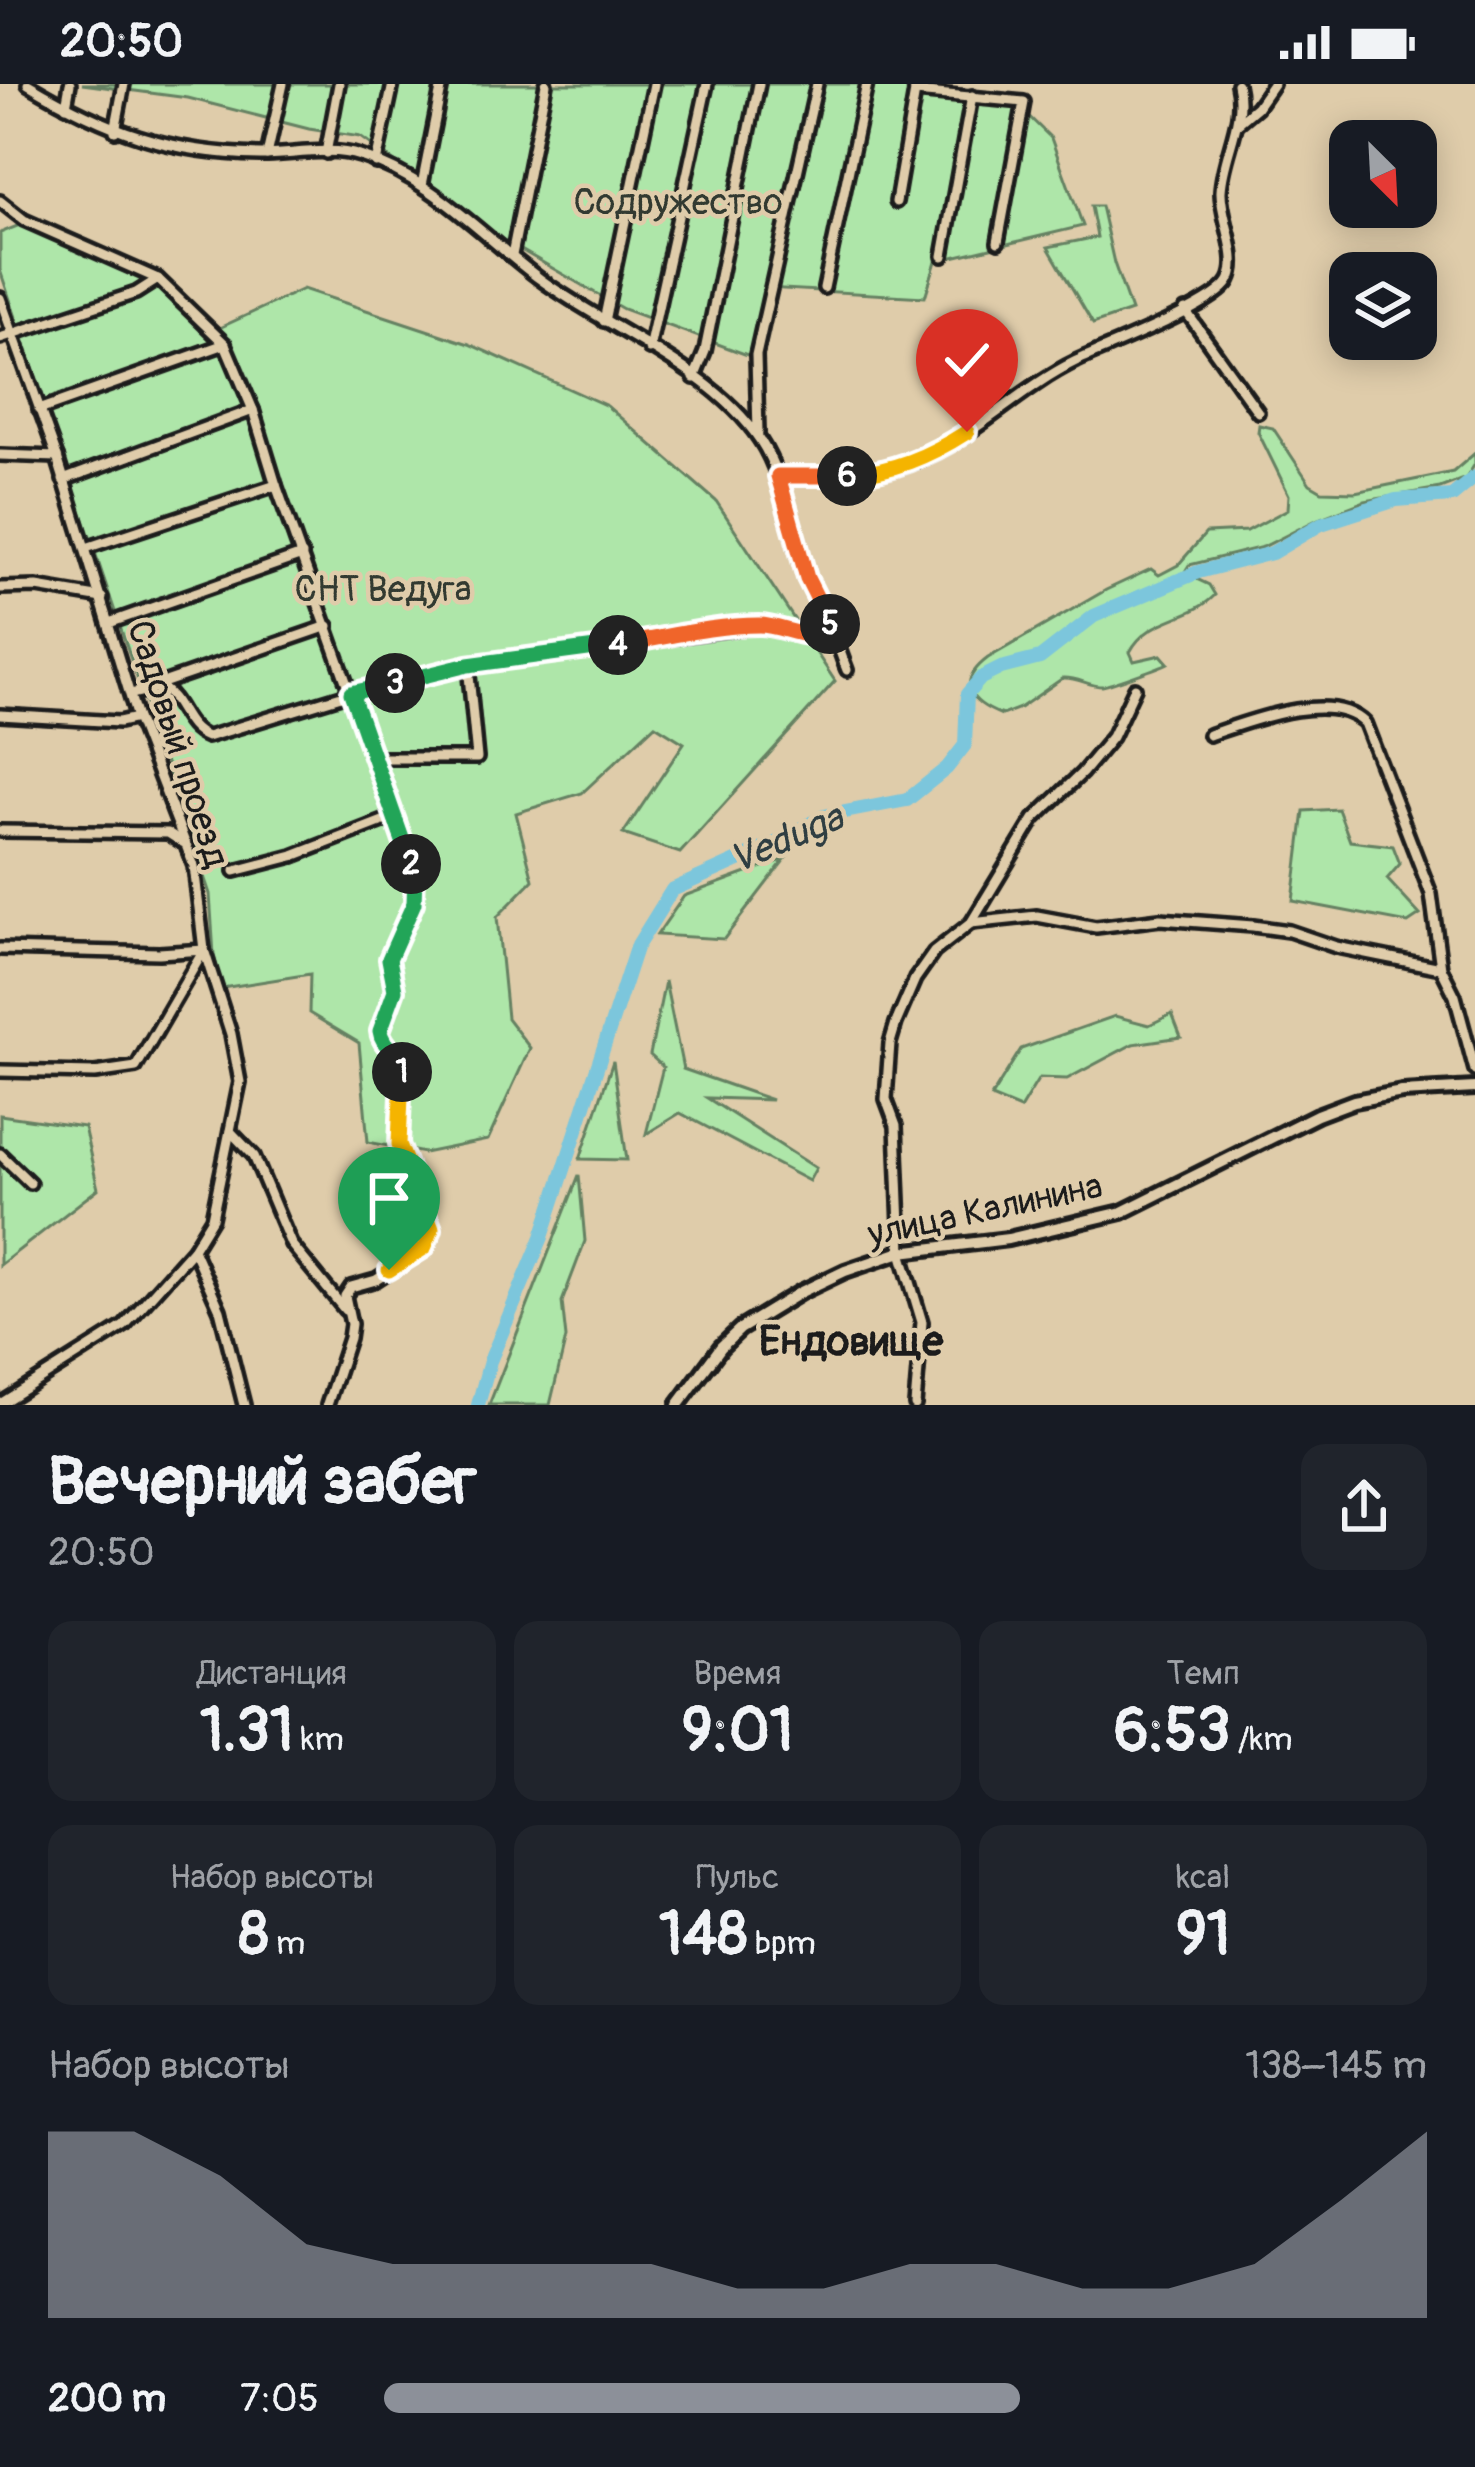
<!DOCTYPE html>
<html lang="ru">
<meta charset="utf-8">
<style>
:root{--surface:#171b24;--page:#20242c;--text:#f1f3f6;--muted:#9ea1a6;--accent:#8c9099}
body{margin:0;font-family:Pangolin,sans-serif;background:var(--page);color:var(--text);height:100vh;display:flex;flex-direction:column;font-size:45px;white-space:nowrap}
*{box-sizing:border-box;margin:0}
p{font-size:39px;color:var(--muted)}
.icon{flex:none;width:66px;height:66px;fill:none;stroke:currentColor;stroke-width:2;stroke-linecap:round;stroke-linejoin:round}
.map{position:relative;height:1321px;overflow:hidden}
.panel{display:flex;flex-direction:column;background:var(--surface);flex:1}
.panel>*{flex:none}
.needle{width:78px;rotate:156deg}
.controls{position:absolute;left:1329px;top:36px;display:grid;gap:24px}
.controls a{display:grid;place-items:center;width:108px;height:108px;border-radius:24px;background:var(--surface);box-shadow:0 6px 30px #0003;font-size:60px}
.pin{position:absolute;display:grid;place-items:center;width:102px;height:102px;color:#fff;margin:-123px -51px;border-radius:50% 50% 50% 0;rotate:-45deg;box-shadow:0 0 12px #0007}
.pin .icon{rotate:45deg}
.km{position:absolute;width:60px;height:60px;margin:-30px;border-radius:50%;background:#222;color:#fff;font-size:33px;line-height:60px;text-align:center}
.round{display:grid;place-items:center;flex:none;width:126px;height:126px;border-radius:24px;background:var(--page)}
.overview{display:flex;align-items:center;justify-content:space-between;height:204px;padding:0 48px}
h1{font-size:66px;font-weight:700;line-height:90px}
.metrics{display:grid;grid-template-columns:repeat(3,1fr);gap:18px;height:204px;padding:12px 48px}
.metrics div{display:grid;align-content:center;border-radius:24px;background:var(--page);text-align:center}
.metrics b{font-size:60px;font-weight:700}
.metrics small{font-size:33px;font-weight:400}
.metrics p{font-size:33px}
.chart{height:336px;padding:24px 48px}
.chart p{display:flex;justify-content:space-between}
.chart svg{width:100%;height:216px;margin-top:12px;fill:var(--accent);opacity:.7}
ul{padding:0 48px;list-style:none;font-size:39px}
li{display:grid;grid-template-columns:192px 144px 1fr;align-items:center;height:90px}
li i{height:30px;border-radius:15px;background:var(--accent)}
.status{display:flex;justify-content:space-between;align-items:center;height:84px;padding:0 60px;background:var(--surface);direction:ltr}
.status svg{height:33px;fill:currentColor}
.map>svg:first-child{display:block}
</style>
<div class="status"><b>20:50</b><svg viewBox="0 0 49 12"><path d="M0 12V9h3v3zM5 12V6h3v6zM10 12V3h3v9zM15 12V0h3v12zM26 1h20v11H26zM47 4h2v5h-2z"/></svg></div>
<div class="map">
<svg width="1475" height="1321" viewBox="0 0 1475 1321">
<rect width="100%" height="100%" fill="#dfccaa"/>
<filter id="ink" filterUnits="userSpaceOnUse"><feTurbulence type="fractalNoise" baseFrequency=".00833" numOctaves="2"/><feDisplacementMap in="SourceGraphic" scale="24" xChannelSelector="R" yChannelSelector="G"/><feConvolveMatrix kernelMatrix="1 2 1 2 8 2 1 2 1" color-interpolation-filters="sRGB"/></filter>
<g filter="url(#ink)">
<g fill="#aee6a9" stroke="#658162" stroke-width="3">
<path d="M 82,0 L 906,0 L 1007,11 L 1051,54 L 1083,142 L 936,177 L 925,213 L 766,204 L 750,272 L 623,225 L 502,155 L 360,53 L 309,45 L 188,14 Z"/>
<path d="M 1091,122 L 1101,122 L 1114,179 L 1131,227 L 1093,240 L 1048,163 L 1097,153 Z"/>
<path d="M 22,140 L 144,183 L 219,244 L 303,205 L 469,260 L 607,322 L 716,417 L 835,597 L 680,769 L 623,750 L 684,659 L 655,641 L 582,709 L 516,729 L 533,796 L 497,833 L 507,934 L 530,964 L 488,1056 L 424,1069 L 368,1058 L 359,959 L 309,929 L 310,890 L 222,904 L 214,871 L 210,810 L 0,186 L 0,149 Z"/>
<path d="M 1259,341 L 1273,344 L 1310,400 L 1322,407 L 1355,408 L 1453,388 L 1475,369 L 1475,380 L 1466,394 L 1440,404 L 1365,417 L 1318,435 L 1263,463 L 1189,481 L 1184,489 L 1209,501 L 1215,511 C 1190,537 1148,533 1130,568 L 1134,577 L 1161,571 L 1168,579 C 1163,582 1107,602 1102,602 C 1089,602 1077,593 1063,594 L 1020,624 L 1002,631 C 968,618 956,598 988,574 L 1106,506 L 1151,485 L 1159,491 L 1178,481 L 1206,449 L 1247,447 L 1288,425 L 1289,411 L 1258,348 Z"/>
<path d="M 1338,725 L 1350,757 L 1393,762 L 1400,780 L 1387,795 L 1420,831 L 1408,839 L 1293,817 L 1304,727 Z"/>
<path d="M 785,775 L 724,855 L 657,851 L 684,812 Z"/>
<path d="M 665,897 L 683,985 L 772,1016 L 707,1014 L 816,1084 L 809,1097 L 680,1029 L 646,1050 L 663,983 L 650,971 Z"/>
<path d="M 1172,930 L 1181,953 L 1133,960 L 1067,995 L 1039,994 L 1020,1025 L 991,1013 L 1021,965 L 1115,932 L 1149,941 Z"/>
<path d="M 613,977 L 627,1076 L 580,1075 Z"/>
<path d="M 0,1031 L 84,1043 L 98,1105 L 0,1181 Z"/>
<path d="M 579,1091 L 585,1157 L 562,1218 L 566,1254 L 550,1321 L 489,1321 Z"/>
</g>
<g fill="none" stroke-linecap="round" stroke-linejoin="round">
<path stroke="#7cc6dc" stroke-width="14" d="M 478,1321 L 490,1277 L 542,1153 L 636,864 L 672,806 L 774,760 L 824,732 L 907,716 L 947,684 L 965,661 L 967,610 L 981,594 L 1001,584 L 1040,574 L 1094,532 L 1198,488 L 1272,469 L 1321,440 L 1396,416 L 1452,412 L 1475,393"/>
<defs>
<g id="minor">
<path d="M 28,0 C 107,47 168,69 260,71 C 292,71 330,62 360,72 C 432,94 482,152 540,195 C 608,245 713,285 760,356 C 787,397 788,449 807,494 C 812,505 820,514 825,526 C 833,545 839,566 847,586"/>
<path d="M 914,0 L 915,8 L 1024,18 L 998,158"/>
<path d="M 66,22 L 70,0"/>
<path d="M 1238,39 L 1257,23 L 1273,0"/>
<path d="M 115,47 L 124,0"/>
<path d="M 326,69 L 339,0"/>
<path d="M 267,71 L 283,0"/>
<path d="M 376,79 L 393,0"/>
<path d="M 422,101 L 442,0"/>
<path d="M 0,117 L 24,136 L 158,195 L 225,260 L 253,326 L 276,401 L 415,791 L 414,819 L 389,875 L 395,906 L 381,947 L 381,954 L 400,972 L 399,1060 L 432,1145 L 429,1156 L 416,1170 L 376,1196 L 351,1203 L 345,1212 L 351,1240 L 349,1254 L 327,1321"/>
<path d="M 896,118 L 915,8"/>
<path d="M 512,171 L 546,0"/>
<path d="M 943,172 L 972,12"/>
<path d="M 824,204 L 867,0"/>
<path d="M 0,214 L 57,373 L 137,634 L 194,782 L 204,866 L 231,950 L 240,998 L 212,1134 L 193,1165 L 124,1242 L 0,1320"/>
<path d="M 1185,226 L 1258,328"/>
<path d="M 604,237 L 654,0"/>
<path d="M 0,254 L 136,209 L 158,195"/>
<path d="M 649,265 L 707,0"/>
<path d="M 694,294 L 705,267 L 759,0"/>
<path d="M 39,326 L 225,260"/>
<path d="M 758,349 L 756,271 L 817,0"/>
<path d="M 0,371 L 57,373"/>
<path d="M 778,392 C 820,393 864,395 905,381 C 969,360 1016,306 1076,277 C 1106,263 1215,222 1229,197 C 1242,173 1220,134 1221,107 C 1223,70 1246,37 1237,0"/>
<path d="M 63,396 L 253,326"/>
<path d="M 86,464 L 276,401"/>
<path d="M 0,504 L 37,503 L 102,514"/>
<path d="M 109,539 L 302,471"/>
<path d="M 157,601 L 328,542"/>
<path d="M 131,610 L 161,603 C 182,616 182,643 207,653 L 351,609 L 468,581"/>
<path d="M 0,631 L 119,638 L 137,634"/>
<path d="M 1209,651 C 1250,637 1331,605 1365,639 L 1431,810 L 1441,884"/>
<path d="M 374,674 L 477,674 L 468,581 L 761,541 C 783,547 810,556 832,548"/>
<path d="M 0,747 L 168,749 L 182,758"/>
<path d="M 235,787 L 293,772 L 383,737 L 396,737"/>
<path d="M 971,839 L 1037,832 L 1096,843 L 1160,835 L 1253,842 L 1289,847 L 1336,863 L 1441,884 L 1455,912 L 1475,986"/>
<path d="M 0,865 L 159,869 L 204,866"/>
<path d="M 0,987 L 95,989 L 136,983 L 204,866"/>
<path d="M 230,1047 L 254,1072 L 291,1160 L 345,1226"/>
<path d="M 0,1070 L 30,1099"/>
<path d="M 193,1165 L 220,1226 L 244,1321"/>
<path d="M 915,1321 L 922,1238 L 901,1168 L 896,1042 L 886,1015 L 890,959 L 896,939 L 915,895 L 934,868 L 971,839 L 1034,735 L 1082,689 L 1112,653 L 1135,604"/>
</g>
<path id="tertiary" d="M 678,1321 L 721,1263 L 740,1245 L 801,1208 L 845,1187 L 901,1168 L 1008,1155 L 1122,1128 L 1317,1031 L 1354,1017 L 1402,1008 L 1475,1004"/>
</defs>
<use href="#minor" stroke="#1c1c1c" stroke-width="18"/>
<use href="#tertiary" stroke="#1c1c1c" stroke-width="20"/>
<use href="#minor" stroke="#dfccaa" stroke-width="9"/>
<use href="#tertiary" stroke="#dfccaa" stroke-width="10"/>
</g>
</g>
<g fill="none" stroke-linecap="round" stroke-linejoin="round" filter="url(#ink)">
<defs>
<path id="split-1" d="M 389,1186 L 424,1164 L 432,1145 L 399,1060 L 402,988"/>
<path id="split-2" d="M 402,988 C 401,969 382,964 380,947 L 395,906 L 389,875 L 414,819 L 415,791 L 411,780"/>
<path id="split-3" d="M 395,599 L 351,609 L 411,780"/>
<path id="split-4" d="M 395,599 L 468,581 L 618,561"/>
<path id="split-5" d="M 618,561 C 663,554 713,541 759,541 C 783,541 808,559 832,548 L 830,540"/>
<path id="split-6" d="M 830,540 L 807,494 L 778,392 L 847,392"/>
<path id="split-7" d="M 847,392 C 893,387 928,373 967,348"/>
</defs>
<use href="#split-1" stroke="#fff" stroke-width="24"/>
<use href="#split-2" stroke="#fff" stroke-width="24"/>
<use href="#split-3" stroke="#fff" stroke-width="24"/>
<use href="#split-4" stroke="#fff" stroke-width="24"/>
<use href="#split-5" stroke="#fff" stroke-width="24"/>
<use href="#split-6" stroke="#fff" stroke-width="24"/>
<use href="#split-7" stroke="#fff" stroke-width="24"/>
<use href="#split-1" stroke="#f5b400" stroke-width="15"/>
<use href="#split-2" stroke="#22a559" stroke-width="15"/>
<use href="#split-3" stroke="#22a559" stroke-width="15"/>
<use href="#split-4" stroke="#22a559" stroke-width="15"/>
<use href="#split-5" stroke="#f0652b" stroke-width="15"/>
<use href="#split-6" stroke="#f0652b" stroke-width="15"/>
<use href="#split-7" stroke="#f5b400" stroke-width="15"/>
</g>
<g text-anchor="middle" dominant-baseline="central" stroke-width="9" stroke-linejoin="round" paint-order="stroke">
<g font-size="36" fill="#323a31" stroke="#dfccaa">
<text x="678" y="118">Содружество</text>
<text x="383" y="505">СНТ Ведуга</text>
</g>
<g font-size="36" fill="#1c1c1c" stroke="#dfccaa">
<text transform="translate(178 660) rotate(72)">Садовый проезд</text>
<text transform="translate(985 1126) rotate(-12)">улица Калинина</text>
</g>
<g font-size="39" font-style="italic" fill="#2f3e42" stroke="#dfccaa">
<text transform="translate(786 755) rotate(-23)">Veduga</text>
</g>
<g font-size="42" font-weight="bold" fill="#1c1c1c" stroke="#dfccaa">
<text x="851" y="1258">Ендовище</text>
</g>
</g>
</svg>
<div class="controls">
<a><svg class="needle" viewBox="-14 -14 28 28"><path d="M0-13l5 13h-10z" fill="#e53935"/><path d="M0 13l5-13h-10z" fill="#9ea1a6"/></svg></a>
<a><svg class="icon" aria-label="layers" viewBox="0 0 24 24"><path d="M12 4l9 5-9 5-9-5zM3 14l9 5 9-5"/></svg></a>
</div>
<div class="pin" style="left:389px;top:1186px;background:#1e9e55"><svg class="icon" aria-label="arrive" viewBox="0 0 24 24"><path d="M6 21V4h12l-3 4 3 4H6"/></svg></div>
<div class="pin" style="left:967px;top:348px;background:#d93025"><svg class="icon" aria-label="check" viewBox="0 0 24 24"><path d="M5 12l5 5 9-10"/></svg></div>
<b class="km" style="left:402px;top:988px">1</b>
<b class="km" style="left:411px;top:780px">2</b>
<b class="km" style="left:395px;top:599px">3</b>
<b class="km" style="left:618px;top:561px">4</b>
<b class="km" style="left:830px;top:540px">5</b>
<b class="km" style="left:847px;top:392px">6</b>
</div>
<section class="panel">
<div class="overview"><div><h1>Вечерний забег</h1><p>20:50</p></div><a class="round"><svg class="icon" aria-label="share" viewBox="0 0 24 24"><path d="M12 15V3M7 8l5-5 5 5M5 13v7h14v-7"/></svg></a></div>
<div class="metrics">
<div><p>Дистанция</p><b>1.31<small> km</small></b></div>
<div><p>Время</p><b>9:01</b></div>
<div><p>Темп</p><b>6:53<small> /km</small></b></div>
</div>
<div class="metrics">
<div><p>Набор высоты</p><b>8<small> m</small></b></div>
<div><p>Пульс</p><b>148<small> bpm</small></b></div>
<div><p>kcal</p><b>91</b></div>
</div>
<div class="chart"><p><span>Набор высоты</span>138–145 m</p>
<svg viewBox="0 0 160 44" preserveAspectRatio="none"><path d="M0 44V6L10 6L20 15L30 29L40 33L50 33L60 33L70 33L80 38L90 38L100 33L110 33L120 38L130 38L140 33L150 20L160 6V44z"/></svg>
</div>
<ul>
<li><b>200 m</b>7:05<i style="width:61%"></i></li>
</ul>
</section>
